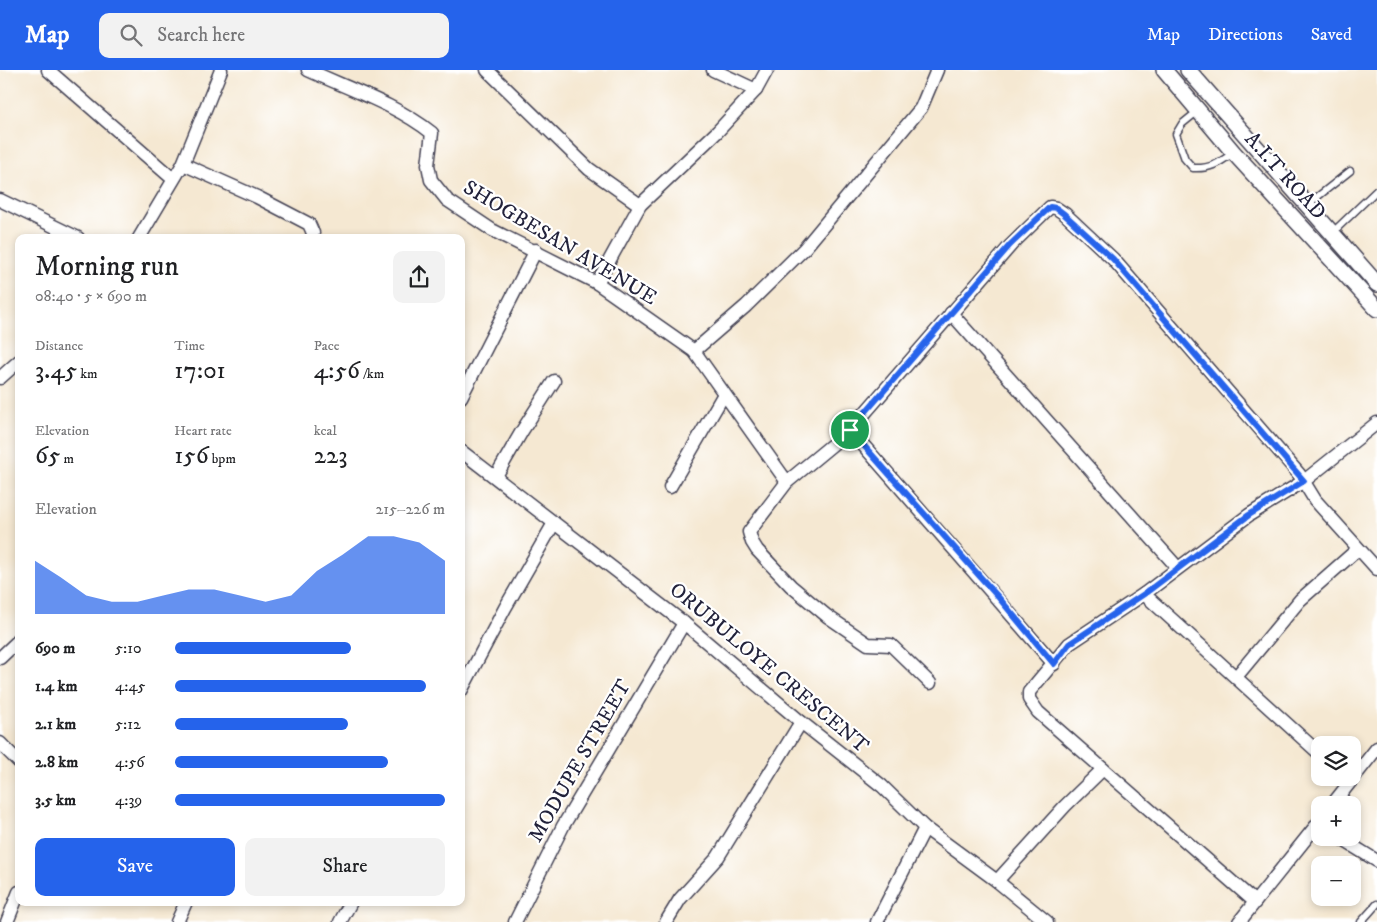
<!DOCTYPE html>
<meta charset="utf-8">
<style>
:root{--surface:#fff;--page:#f2f2f2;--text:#202124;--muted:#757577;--accent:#2563eb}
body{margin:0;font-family:"IM FELL DW Pica",serif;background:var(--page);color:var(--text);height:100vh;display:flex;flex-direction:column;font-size:19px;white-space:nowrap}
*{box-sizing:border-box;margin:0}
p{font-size:16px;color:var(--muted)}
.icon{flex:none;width:28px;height:28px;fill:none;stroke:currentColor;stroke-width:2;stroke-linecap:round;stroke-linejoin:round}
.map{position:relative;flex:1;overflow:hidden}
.details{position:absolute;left:15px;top:164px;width:450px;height:672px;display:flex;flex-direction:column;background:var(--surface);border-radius:10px;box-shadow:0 2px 8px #0003}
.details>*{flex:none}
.tools{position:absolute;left:1311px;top:666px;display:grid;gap:10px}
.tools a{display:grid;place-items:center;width:50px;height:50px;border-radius:10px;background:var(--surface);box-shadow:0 2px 8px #0003;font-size:25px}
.pin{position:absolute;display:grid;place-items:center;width:42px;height:42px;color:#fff;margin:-21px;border:2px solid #fff;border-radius:50%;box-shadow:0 1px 5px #0007}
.round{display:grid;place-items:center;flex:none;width:52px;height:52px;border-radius:10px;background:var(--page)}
.summary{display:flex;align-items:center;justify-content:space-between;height:85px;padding:0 20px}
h1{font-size:28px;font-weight:600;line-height:38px}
.figures{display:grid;grid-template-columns:repeat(3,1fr);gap:8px;height:85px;padding:5px 20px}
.figures div{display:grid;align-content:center}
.figures b{font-size:25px;font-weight:600}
.figures small{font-size:14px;font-weight:400}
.figures p{font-size:14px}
.chart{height:140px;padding:10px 20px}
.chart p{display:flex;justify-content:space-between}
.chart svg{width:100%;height:90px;margin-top:5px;fill:var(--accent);opacity:.7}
.cta{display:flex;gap:10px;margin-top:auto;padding:10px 20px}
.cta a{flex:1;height:58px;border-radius:10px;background:var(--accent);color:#fff;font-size:20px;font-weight:600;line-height:58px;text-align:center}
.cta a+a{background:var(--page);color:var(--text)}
ul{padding:0 20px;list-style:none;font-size:16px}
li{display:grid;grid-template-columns:80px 60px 1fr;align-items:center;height:38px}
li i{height:12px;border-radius:6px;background:var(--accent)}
header{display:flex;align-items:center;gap:30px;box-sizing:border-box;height:70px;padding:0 25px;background:var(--accent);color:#fff}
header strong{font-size:24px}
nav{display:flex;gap:28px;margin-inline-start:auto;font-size:18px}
.search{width:350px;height:45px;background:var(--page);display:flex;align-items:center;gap:12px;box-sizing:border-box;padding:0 18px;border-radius:10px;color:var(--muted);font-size:19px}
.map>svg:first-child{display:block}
</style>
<header>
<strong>Map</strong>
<div class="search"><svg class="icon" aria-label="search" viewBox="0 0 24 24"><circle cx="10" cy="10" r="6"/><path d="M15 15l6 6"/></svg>Search here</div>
<nav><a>Map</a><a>Directions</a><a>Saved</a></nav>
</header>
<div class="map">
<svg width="1377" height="852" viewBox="0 0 1377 852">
<rect width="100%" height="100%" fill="#fff"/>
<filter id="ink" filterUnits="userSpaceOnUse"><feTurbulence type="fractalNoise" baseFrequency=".02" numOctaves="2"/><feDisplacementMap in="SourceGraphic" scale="10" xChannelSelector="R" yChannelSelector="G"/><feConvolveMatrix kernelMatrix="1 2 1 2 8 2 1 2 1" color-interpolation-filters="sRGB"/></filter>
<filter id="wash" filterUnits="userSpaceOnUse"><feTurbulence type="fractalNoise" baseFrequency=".0096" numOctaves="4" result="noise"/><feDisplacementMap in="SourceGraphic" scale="20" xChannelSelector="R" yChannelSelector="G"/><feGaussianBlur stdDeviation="1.12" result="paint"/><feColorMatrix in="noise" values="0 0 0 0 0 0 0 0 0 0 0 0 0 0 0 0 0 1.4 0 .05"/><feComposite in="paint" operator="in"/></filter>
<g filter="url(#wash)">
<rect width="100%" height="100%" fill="#f5e8d2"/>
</g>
<g filter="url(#ink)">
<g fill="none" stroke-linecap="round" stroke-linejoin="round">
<defs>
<g id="service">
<path d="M 1198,41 L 1182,54 L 1176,64 L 1185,89 L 1193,98 C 1211,99 1219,93 1233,83"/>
<path d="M 1307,135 L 1350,101"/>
<path d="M 1332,163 L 1377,120"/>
<path d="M 1361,852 L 1377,834"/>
</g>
<g id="minor">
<path d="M 48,0 L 173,109"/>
<path d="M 308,0 C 349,19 397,35 432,63 L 428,95 L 431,110 L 447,130 L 492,160 L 597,213 L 694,281 L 787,412"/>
<path d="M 487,0 L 589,99 L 640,135"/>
<path d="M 713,0 L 756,20"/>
<path d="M 183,94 L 257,127 L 309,154 L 313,163 L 312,168"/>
<path d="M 0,130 L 78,168"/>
<path d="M 139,168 L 183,94 L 221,0"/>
<path d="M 597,213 L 640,135 L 717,62 L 756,20 L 767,0"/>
<path d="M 951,243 L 1177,497"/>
<path d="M 694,281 L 746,236 L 804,179 L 921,38 L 937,0"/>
<path d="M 0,308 L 19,291"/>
<path d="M 461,327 L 536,180"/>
<path d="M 850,360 L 1054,594"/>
<path d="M 461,381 L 684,553 L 801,652 L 882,716 L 925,758 L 997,811 L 1047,852"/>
<path d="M 496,406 L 522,361 L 554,311"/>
<path d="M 670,417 L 724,324"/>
<path d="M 1144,524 L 1320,684"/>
<path d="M 0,588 L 19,570"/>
<path d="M 1236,607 L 1300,530 L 1358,479"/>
<path d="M 930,613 L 891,575 L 868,574 L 827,546 L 791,516 L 757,480 L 752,472 L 749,462 L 787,412 L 850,360 L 1011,175 L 1050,137 L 1056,138 L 1065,144 L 1113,189 L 1299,404 L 1315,430 L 1377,499"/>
<path d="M 461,621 L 505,538 L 554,453"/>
<path d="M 0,673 L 19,692"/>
<path d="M 1332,735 L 1377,678"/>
<path d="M 1340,768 L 1377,791"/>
<path d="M 997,811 L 1065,736 L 1103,699"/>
<path d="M 1255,832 L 1038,642 L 1029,629 L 1029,622 L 1069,574 L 1144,524 L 1249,445 L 1304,411 L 1377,353"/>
<path d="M 7,852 L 19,822"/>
<path d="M 177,852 L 186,832"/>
<path d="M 340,852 L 351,832"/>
<path d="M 515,852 L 563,756 L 684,553"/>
<path d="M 666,852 L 680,829 L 718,787 L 801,652"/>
<path d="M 877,852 L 925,758"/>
<path d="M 1239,852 L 1320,751"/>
</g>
<g id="tertiary">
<path d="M 1164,0 L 1234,83 L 1377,239"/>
<path d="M 1188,0 L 1377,214"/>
</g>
</defs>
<use href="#service" stroke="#424052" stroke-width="9"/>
<use href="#minor" stroke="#424052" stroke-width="15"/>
<use href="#tertiary" stroke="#424052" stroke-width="18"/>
<use href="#service" stroke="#fff" stroke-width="6"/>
<use href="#minor" stroke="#fff" stroke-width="12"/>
<use href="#tertiary" stroke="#fff" stroke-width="15"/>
</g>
</g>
<g fill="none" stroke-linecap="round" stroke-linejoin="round" filter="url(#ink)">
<defs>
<path id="route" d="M 1050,137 L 1056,138 L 1064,144 L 1113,189 L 1304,411 L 1249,445 L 1144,524 L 1069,574 L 1054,594 L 999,528 L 850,360 L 1010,175 Z"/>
</defs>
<use href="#route" stroke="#fff" stroke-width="10"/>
<use href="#route" stroke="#2563eb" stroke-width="6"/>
</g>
<g text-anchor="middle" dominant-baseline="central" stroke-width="4.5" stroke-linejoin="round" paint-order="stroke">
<g font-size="21" fill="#22223b" stroke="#fff">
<text transform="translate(1285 106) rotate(48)">A.I.T ROAD</text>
<text transform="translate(560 173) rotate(31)">SHOGBESAN AVENUE</text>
<text transform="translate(769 598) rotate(40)">ORUBULOYE CRESCENT</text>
<text transform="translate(580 691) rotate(-60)">MODUPE STREET</text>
</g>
</g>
</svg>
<div class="tools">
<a><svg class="icon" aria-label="layers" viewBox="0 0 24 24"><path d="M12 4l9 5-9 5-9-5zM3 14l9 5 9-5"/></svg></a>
<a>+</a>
<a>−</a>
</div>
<div class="pin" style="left:850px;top:360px;background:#1e9e55"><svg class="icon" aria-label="arrive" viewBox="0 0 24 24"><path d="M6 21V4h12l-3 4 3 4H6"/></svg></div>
<section class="details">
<div class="summary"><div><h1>Morning run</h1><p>08:40 · 5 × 690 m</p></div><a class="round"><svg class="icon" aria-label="share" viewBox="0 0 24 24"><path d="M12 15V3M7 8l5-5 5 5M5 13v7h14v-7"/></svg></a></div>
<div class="figures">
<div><p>Distance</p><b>3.45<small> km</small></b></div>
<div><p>Time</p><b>17:01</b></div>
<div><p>Pace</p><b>4:56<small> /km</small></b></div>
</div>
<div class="figures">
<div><p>Elevation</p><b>65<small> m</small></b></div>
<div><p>Heart rate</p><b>156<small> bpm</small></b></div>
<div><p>kcal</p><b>223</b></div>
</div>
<div class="chart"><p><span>Elevation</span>215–226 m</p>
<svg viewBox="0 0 160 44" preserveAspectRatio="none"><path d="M0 44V18L10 26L20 35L30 38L40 38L50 35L60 32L70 32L80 35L90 38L100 35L110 23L120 15L130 6L140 6L150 9L160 18V44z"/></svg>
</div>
<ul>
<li><b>690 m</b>5:10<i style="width:65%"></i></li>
<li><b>1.4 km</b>4:45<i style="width:93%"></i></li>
<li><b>2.1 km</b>5:12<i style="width:64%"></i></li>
<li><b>2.8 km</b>4:56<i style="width:79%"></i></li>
<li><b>3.5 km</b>4:39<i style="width:100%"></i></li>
</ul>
<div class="cta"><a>Save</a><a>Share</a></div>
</section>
</div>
